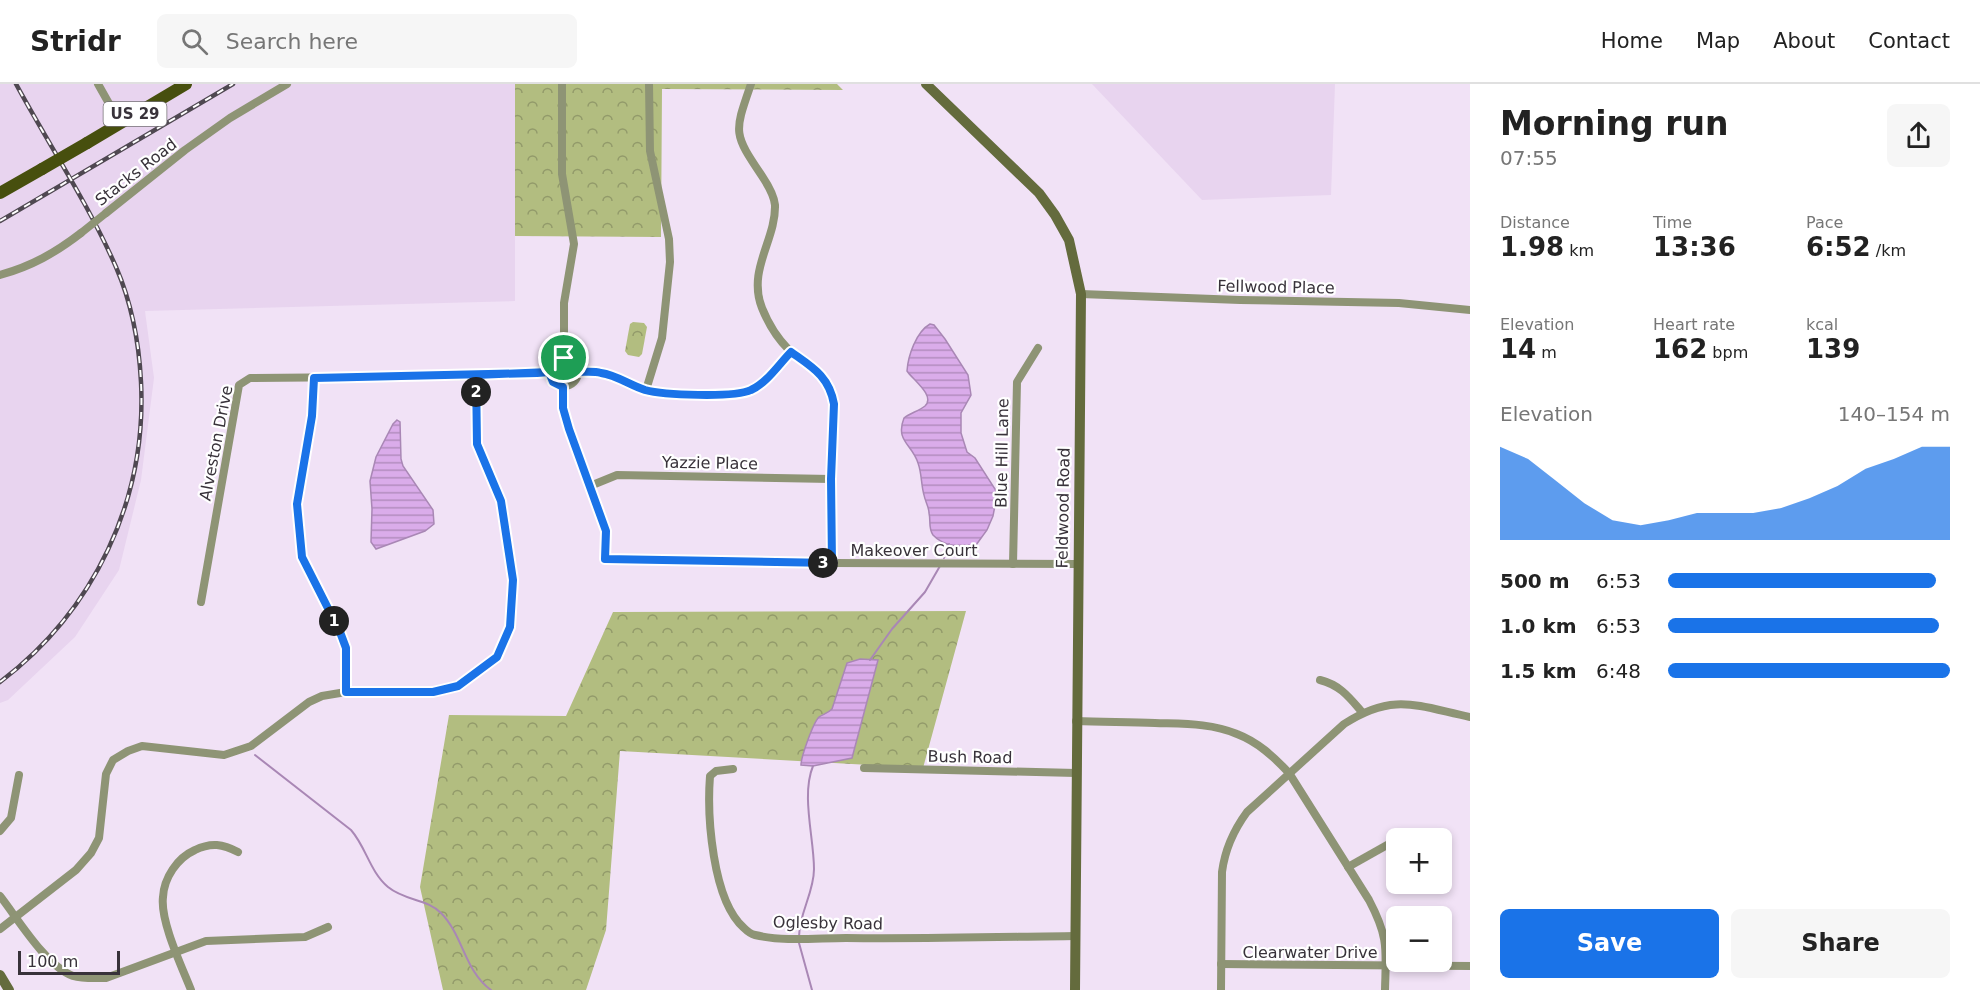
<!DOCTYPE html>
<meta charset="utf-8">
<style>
:root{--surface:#fff;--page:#f6f6f6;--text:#222;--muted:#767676;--line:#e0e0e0;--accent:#1a73e8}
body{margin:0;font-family:"DejaVu Sans",sans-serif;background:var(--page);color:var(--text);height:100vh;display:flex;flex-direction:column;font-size:22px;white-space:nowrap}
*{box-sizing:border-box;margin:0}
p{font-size:20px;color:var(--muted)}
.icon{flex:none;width:33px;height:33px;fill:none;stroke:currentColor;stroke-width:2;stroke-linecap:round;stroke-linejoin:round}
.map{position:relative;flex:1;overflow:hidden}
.drawer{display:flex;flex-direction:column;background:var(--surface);width:510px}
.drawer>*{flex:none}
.tools{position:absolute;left:1386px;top:744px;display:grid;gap:12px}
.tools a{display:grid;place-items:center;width:66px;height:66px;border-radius:9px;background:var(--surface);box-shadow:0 3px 9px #0003;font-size:30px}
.scale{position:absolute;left:18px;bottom:15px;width:102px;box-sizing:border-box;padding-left:6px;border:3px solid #38323a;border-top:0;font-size:16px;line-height:21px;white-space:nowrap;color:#38323a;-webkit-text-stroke:4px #fff;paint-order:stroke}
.pin{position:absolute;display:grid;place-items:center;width:51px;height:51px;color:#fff;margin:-26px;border:3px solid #fff;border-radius:50%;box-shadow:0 2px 6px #0007}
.km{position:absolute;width:30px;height:30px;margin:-15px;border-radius:50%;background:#222;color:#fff;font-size:16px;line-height:30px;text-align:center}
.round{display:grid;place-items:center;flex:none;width:63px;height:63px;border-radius:9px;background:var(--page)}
.head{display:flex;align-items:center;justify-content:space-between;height:102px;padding:0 30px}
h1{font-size:33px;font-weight:700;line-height:45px}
.metrics{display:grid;grid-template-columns:repeat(3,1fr);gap:9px;height:102px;padding:6px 30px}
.metrics div{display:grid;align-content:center}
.metrics b{font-size:26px;font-weight:700}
.metrics small{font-size:16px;font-weight:400}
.metrics p{font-size:16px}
.chart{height:168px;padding:12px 30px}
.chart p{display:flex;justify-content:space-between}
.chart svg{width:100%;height:108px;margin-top:6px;fill:var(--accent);opacity:.7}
.primary-button{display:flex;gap:12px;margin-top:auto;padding:12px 30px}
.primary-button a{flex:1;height:69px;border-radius:9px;background:var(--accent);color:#fff;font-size:24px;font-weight:700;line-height:69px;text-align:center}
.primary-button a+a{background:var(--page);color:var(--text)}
ul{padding:0 30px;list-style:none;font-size:20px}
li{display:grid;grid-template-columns:96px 72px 1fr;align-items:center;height:45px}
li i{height:15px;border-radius:8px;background:var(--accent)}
header{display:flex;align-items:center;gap:36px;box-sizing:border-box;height:84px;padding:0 30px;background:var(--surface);border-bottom:2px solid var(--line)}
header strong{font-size:28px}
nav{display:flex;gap:33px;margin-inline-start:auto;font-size:21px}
.search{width:420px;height:54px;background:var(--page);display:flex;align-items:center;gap:15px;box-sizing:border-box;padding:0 21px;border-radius:9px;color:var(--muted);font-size:22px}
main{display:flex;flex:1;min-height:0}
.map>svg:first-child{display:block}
</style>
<header>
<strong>Stridr</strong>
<div class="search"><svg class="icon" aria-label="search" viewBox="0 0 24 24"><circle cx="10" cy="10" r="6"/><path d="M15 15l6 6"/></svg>Search here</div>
<nav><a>Home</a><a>Map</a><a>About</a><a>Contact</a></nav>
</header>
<main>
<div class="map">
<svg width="1470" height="906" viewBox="0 0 1470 906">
<defs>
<pattern id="forest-crowns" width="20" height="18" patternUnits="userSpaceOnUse" patternTransform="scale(1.5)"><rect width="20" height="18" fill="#b2bd80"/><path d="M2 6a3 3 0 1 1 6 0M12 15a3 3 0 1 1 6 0" fill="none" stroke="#929a6a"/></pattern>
<pattern id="water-rules" width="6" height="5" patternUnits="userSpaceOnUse" patternTransform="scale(1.5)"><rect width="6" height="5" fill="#daacea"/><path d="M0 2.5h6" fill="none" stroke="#b28dbf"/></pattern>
</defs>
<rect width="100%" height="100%" fill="#f1e2f6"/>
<g fill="#e8d4ef">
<path d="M 0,0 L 515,0 L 515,217 L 145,227 L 154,294 L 141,396 L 119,486 L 75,553 L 8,616 L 0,619 Z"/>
<path d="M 1092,0 L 1335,0 L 1331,111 L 1202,116 Z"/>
</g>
<g fill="url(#forest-crowns)">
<path d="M 515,0 L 837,0 L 843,6 L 662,5 L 661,153 L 515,152 Z"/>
<path d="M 633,238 L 644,239 L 647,243 L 642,270 L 639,273 L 628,271 L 625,267 L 630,240 Z"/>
<path d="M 966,527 L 923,684 L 620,667 L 606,846 L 586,906 L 443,906 L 420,803 L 449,631 L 566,632 L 613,528 Z"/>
</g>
<g fill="url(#water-rules)" stroke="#a987b5" stroke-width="1.5">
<path d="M 930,240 L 934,241 L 945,255 L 968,291 L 971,311 L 961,329 L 961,349 L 967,368 L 975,374 L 995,405 L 997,411 L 993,432 L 987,446 L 976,461 C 962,464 944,463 933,451 C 928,444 931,437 929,429 C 929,423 925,417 924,411 C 921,401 922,390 918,379 C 912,360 895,357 904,334 C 910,329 919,327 925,322 C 936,312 912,295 907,287 C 908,272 916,248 930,240 Z"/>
<path d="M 397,336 L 400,338 L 401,375 L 403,382 L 433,426 L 434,440 L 425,447 L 376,465 L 371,458 L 372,425 L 370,397 L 376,373 L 393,340 Z"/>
<path d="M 860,575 L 878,576 L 852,674 L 813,682 L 801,681 C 801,673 813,639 819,633 C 823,630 827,630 832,625 L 847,579 Z"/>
</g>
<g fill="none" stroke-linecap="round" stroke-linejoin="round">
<g stroke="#a987b5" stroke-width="2">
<path d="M 944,474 L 949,460"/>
<path d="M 870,576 L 892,545 L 925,508 L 940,482"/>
<path d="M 255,671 L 351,746 C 366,763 370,788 388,803 C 405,817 428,815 441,829 C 463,851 465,888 491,906"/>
<path d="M 799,853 C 799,829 814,809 814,785 C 814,754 801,711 813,682"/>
<path d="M 799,859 L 812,906"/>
</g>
<g stroke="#8e9475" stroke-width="8">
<path d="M 98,0 L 120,39"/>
<path d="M 562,0 L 562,90 L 574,160 L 564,219 L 564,274"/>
<path d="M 751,0 C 734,49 733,49 762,92 C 768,101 774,111 775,121 C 776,156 747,186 762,224 C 768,239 777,254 789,266 C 810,286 827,285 835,320 L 831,395 L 832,479"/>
<path d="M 106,129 L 185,66 L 230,34 L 287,0"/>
<path d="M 0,191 C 32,182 55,169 81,149"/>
<path d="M 1081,210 L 1240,216 L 1399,219 L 1470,226"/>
<circle cx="564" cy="288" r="14"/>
<path d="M 578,288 C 586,288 594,288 601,289 C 616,291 630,301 645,306 C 663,311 733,314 751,306 C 767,299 779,280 791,268"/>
<path d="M 314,294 L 312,331 L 297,420 L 302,473 L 340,548 L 346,564 L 346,608"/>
<path d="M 563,302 L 563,324 L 569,345 L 606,447 L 605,475 L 832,479 L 1078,480"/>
<path d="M 646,306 L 662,254 L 670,178 L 669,155 L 650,67 L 649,0"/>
<path d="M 590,402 L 617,391 L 831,395"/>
<path d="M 1013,480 L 1017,298 L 1038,264"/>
<path d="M 201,518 L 239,301 L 250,294 L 476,292 L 549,288"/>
<path d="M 1320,596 C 1340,601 1349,613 1362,628"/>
<path d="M 1076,637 C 1102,638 1129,638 1155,639 C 1183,640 1211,639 1237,650 C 1258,658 1274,673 1289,689 L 1369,816 C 1389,854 1386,865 1385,906"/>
<path d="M 864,684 L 1076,689"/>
<path d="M 733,685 L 716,687 L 710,692 C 707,731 712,816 744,844 C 747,847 751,850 755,851 C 784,858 817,854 846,854 C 922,855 999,853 1075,852"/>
<path d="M 0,747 L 11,734 L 19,691"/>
<path d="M 1348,783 L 1396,756"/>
<path d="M 0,812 C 18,835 46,882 73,892 C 83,895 96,894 106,894 L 206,857 L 305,853 L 328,843"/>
<path d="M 0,845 L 76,786 L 91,769 L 99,754 L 106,690 L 113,676 L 128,667 L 142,662 L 224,671 L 251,662 L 309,618 L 322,612 L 346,608 L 433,608 L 458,602 L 497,573 L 510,543 L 513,496 L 501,417 L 477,360 L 476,292"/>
<path d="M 1221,880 L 1470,882"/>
<path d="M 191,906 C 182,883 160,837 163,813 C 164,794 177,774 195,766 C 211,758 223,760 238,768"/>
<path d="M 1221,906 L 1222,788 C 1225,765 1233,747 1247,728 L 1344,640 C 1393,608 1417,622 1470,633"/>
</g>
<g stroke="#646b3d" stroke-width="10">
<path d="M 926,0 L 1039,109 L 1055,131 L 1069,156 L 1081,210 L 1075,906"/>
<path d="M 0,891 L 9,906"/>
</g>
<g stroke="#474f0e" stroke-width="12">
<path d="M 87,59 L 186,0"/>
<path d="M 0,109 L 42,85"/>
</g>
<defs>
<g id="rail">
<path d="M 0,137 L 233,0"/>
<path d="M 0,598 C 94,527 147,416 141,298 C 139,258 132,220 116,183 C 88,119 49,61 16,0"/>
</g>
</defs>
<use href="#rail" stroke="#4f4851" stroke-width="4.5"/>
<use href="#rail" stroke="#fff" stroke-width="2" stroke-dasharray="7" stroke-linecap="butt"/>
<path stroke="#8e9475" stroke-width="8" d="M 81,149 L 106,129"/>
<path stroke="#474f0e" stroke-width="12" d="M 42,85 L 87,59"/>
</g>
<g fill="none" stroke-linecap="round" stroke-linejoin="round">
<defs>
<path id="route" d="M 564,274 L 554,278 L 549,288 L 537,289 L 314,294 L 312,332 L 297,420 L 302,473 L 340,548 L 346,564 L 346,608 L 433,608 L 458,602 L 497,573 L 510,543 L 513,496 L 501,417 L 477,360 L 476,291 L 549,288 L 553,298 L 563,303 L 563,324 L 569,345 L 606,447 L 605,475 L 832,479 L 831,395 L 834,320 C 829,292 812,283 791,268 C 779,280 767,299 751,306 C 734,314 663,311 645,306 C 630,301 616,291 601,289 C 594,287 586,288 578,288 L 572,277 L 564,274"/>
</defs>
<use href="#route" stroke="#fff" stroke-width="12"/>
<use href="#route" stroke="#1a73e8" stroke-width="8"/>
</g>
<g text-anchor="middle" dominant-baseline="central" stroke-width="4.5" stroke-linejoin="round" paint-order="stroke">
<rect fill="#fff" stroke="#747075" stroke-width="1.5" x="103.5" y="18" width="63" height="24" rx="4.5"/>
<g font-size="15" font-weight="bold" fill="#38323a">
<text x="135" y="30">US 29</text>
</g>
<g font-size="16" fill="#38323a" stroke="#fff">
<text transform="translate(136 88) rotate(-38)">Stacks Road</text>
<text transform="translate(1276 203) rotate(1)">Fellwood Place</text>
<text transform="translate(216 359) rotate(-79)">Alveston Drive</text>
<text transform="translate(1002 369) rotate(-89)">Blue Hill Lane</text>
<text transform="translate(710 379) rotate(1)">Yazzie Place</text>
<text transform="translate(1063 424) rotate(-89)">Feldwood Road</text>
<text x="914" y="466">Makeover Court</text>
<text transform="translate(970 673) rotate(1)">Bush Road</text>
<text transform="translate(828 839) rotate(1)">Oglesby Road</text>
<text x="1310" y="868">Clearwater Drive</text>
</g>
</g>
</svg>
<div class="tools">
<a>+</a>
<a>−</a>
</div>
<div class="scale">100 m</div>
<div class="pin" style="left:564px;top:274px;background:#1e9e55"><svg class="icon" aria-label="arrive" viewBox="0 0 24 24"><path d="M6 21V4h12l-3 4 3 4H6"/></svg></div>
<b class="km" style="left:334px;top:537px">1</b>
<b class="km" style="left:476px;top:308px">2</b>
<b class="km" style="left:823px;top:479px">3</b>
</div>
<section class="drawer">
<div class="head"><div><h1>Morning run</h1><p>07:55</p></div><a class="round"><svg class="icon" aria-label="share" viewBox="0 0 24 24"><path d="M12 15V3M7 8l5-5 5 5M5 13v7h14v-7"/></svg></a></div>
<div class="metrics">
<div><p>Distance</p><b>1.98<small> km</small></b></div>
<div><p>Time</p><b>13:36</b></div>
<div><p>Pace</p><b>6:52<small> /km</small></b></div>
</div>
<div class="metrics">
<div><p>Elevation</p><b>14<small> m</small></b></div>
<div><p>Heart rate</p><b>162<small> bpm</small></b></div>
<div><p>kcal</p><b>139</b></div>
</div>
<div class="chart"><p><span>Elevation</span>140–154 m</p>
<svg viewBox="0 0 160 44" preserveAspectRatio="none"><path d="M0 44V6L10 11L20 20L30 29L40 36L50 38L60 36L70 33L80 33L90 33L100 31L110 27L120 22L130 15L140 11L150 6L160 6V44z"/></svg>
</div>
<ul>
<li><b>500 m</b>6:53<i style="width:95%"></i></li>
<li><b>1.0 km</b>6:53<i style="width:96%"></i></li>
<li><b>1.5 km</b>6:48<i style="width:100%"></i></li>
</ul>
<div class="primary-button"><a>Save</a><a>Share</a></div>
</section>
</main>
